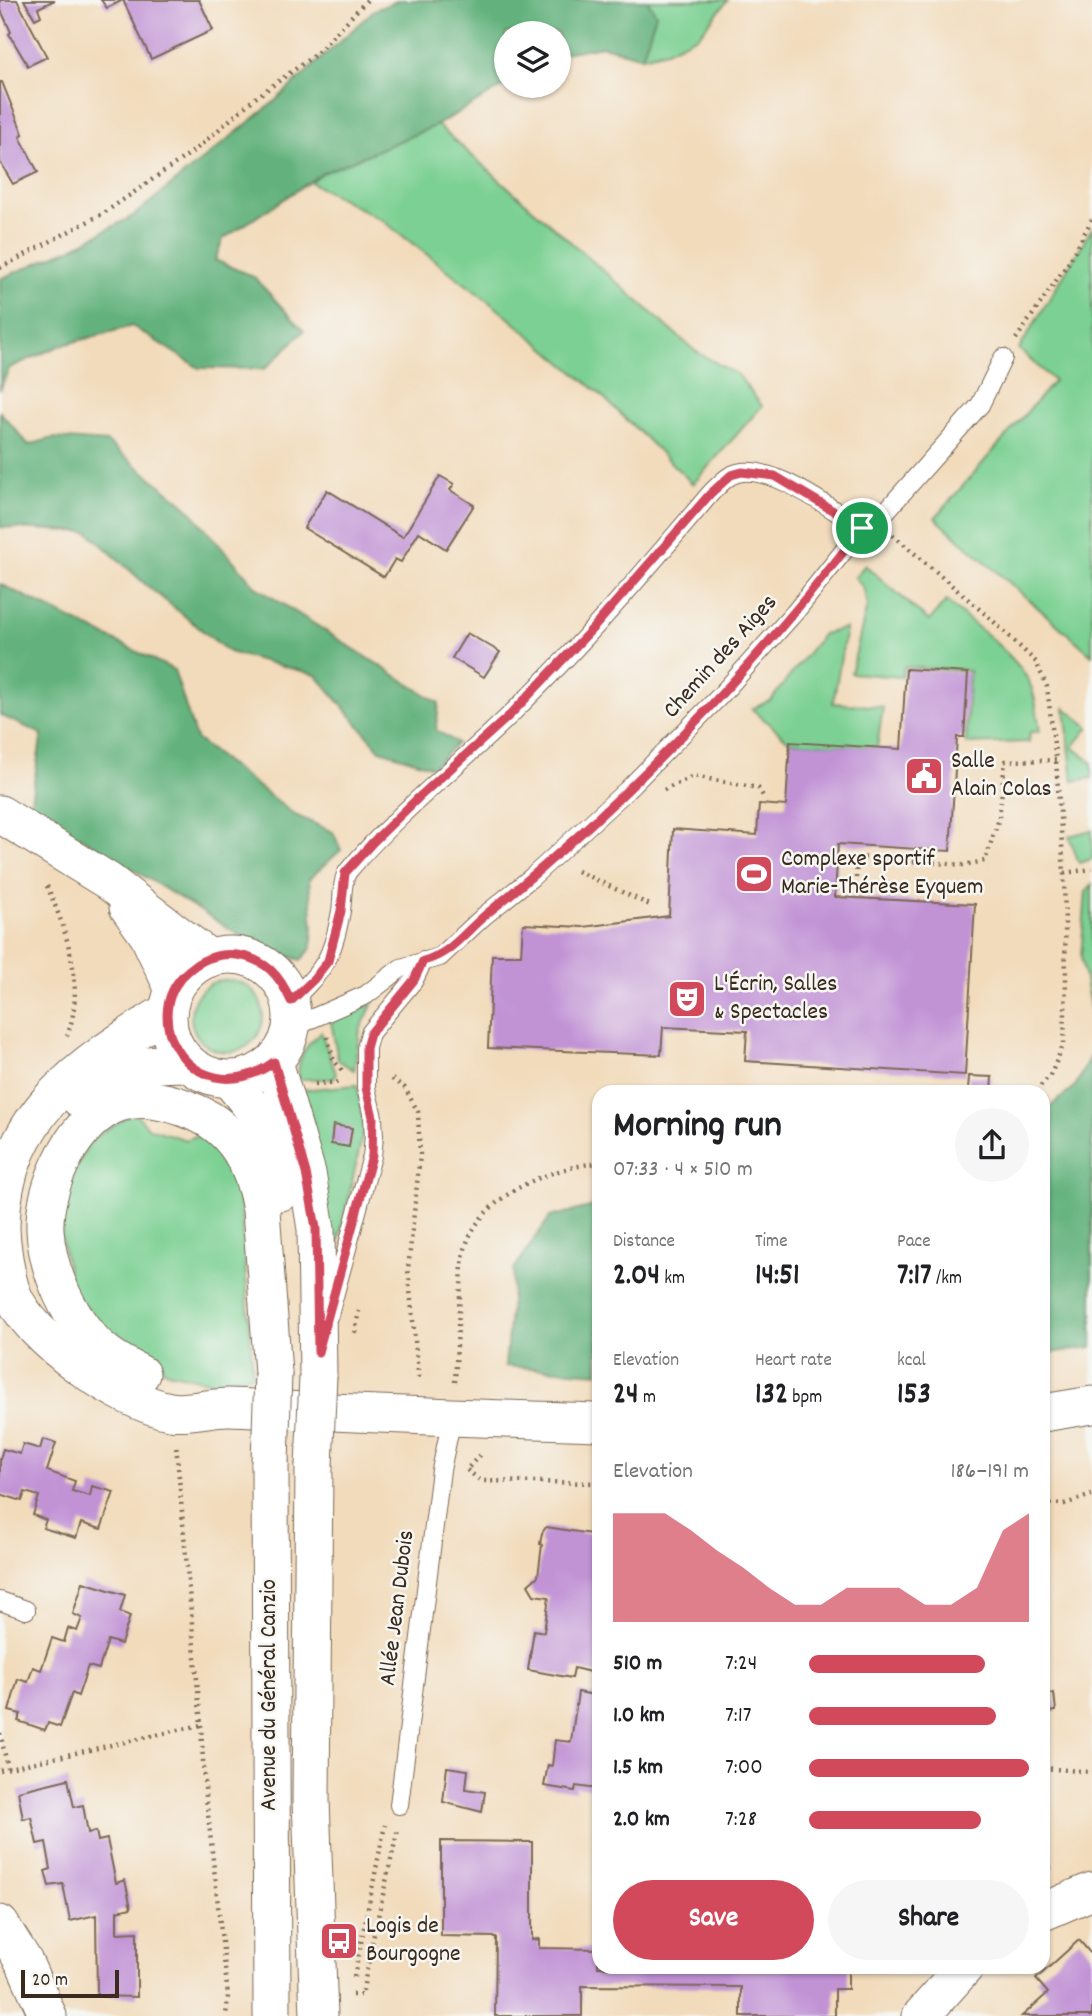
<!DOCTYPE html>
<meta charset="utf-8">
<style>
:root{--surface:#fff;--page:#f6f6f6;--text:#202124;--muted:#757577;--accent:#d1495b}
body{margin:0;font-family:Dekko,sans-serif;background:var(--page);color:var(--text);height:100vh;display:flex;flex-direction:column;font-size:26px;white-space:nowrap}
*{box-sizing:border-box;margin:0}
p{font-size:23px;color:var(--muted)}
.icon{flex:none;width:38px;height:38px;fill:none;stroke:currentColor;stroke-width:2;stroke-linecap:round;stroke-linejoin:round}
.map{position:relative;flex:1;overflow:hidden}
.panel{position:absolute;left:592px;top:1085px;width:458px;height:889px;display:flex;flex-direction:column;background:var(--surface);border-radius:21px;box-shadow:0 2px 5px #0004}
.panel>*{flex:none}
.tools{position:absolute;left:494px;top:21px;display:grid;gap:14px}
.tools a{display:grid;place-items:center;width:77px;height:77px;border-radius:50%;background:var(--surface);box-shadow:0 2px 5px #0004;font-size:35px}
.scale{position:absolute;left:21px;bottom:18px;width:98px;box-sizing:border-box;padding-left:7px;border:4px solid #3b2a1e;border-top:0;font-size:19px;line-height:24px;white-space:nowrap;color:#3b2a1e;-webkit-text-stroke:5px #f6f6f2;paint-order:stroke}
.pin{position:absolute;display:grid;place-items:center;width:60px;height:60px;color:#fff;margin:-30px;border:4px solid #fff;border-radius:50%;box-shadow:0 2px 7px #0007}
.round{display:grid;place-items:center;flex:none;width:74px;height:74px;border-radius:37px;background:var(--page)}
.summary{display:flex;align-items:center;justify-content:space-between;height:119px;padding:0 21px}
h1{font-size:38px;font-weight:800;line-height:52px}
.stats{display:grid;grid-template-columns:repeat(3,1fr);gap:10px;height:119px;padding:7px 21px}
.stats div{display:grid;align-content:center}
.stats b{font-size:30px;font-weight:800}
.stats small{font-size:19px;font-weight:400}
.stats p{font-size:19px}
.chart{height:196px;padding:14px 21px}
.chart p{display:flex;justify-content:space-between}
.chart svg{width:100%;height:126px;margin-top:7px;fill:var(--accent);opacity:.7}
.cta{display:flex;gap:14px;margin-top:auto;padding:14px 21px}
.cta a{flex:1;height:80px;border-radius:42px;background:var(--accent);color:#fff;font-size:28px;font-weight:800;line-height:80px;text-align:center}
.cta a+a{background:var(--page);color:var(--text)}
ul{padding:0 21px;list-style:none;font-size:23px}
li{display:grid;grid-template-columns:112px 84px 1fr;align-items:center;height:52px}
li i{height:18px;border-radius:9px;background:var(--accent)}
.map>svg:first-child{display:block}
</style>
<div class="map">
<svg width="1092" height="2016" viewBox="0 0 1092 2016">
<rect width="100%" height="100%" fill="#f6f6f2"/>
<filter id="ink" filterUnits="userSpaceOnUse"><feTurbulence type="fractalNoise" baseFrequency=".0143" numOctaves="2"/><feDisplacementMap in="SourceGraphic" scale="14" xChannelSelector="R" yChannelSelector="G"/><feConvolveMatrix kernelMatrix="1 2 1 2 8 2 1 2 1" color-interpolation-filters="sRGB"/></filter>
<filter id="wash" filterUnits="userSpaceOnUse"><feTurbulence type="fractalNoise" baseFrequency=".00686" numOctaves="4" result="noise"/><feDisplacementMap in="SourceGraphic" scale="28" xChannelSelector="R" yChannelSelector="G"/><feGaussianBlur stdDeviation="1.57" result="paint"/><feColorMatrix in="noise" values="0 0 0 0 0 0 0 0 0 0 0 0 0 0 0 0 0 1.4 0 .05"/><feComposite in="paint" operator="in"/></filter>
<g filter="url(#wash)">
<rect width="100%" height="100%" fill="#f2dbbb"/>
<g fill="#7bd093" stroke="#5b7d58" stroke-width="2">
<path d="M 647,0 L 728,0 L 699,35 L 666,51 L 642,57 L 656,14 Z"/>
<path d="M 437,125 L 695,351 L 738,375 L 762,406 L 693,484 L 599,393 L 498,309 L 382,220 L 310,182 L 323,173 Z"/>
<path d="M 1092,228 L 1092,655 L 935,518 L 1054,381 L 1019,349 Z"/>
<path d="M 865,565 L 929,621 L 946,601 C 969,621 1013,653 1027,678 C 1036,694 1037,714 1040,732 L 1030,732 L 1029,742 L 966,744 L 969,671 L 904,667 L 902,677 L 851,673 L 867,606 L 864,589 L 855,577 Z"/>
<path d="M 846,628 L 833,703 L 883,707 L 877,748 L 790,742 L 752,709 L 771,700 L 823,634 Z"/>
<path d="M 1065,708 L 1089,727 L 1073,747 L 1092,763 L 1092,778 L 1073,781 Z"/>
<path d="M 1092,830 L 1092,859 L 1079,863 L 1069,836 Z"/>
<path d="M 1092,884 L 1092,1018 L 1081,957 L 1086,892 Z"/>
<circle cx="227" cy="1016" r="36"/>
<path d="M 373,1003 L 360,1030 L 354,1070 L 338,1060 L 331,1021 Z"/>
<path d="M 321,1032 L 336,1074 L 333,1079 L 299,1079 C 296,1058 306,1045 321,1032 Z"/>
<path d="M 357,1085 L 364,1128 L 330,1281 L 301,1090 Z"/>
<path d="M 134,1112 L 149,1128 L 186,1140 L 201,1134 L 221,1154 L 239,1182 L 253,1375 L 216,1383 L 168,1372 L 113,1338 L 72,1291 L 61,1237 L 63,1192 L 91,1140 Z"/>
</g>
<g fill="#64b27d" stroke="#506e4e" stroke-width="2">
<path d="M 399,0 L 647,0 L 656,14 L 642,57 L 603,46 L 558,54 L 558,33 L 506,33 L 506,85 L 437,125 L 323,173 L 223,239 L 215,260 L 254,277 L 304,331 L 265,369 L 199,368 L 132,326 L 59,346 L 9,368 L 0,390 L 0,279 L 72,248 L 133,216 L 274,102 L 374,10 Z"/>
<path d="M 0,412 L 29,445 L 53,438 L 107,442 L 186,506 L 256,587 L 439,703 L 436,730 L 457,743 L 433,767 L 380,750 L 316,675 L 229,652 L 145,584 L 88,532 L 0,527 Z"/>
<path d="M 0,584 L 174,670 L 196,739 L 295,815 L 333,832 L 341,850 L 309,879 L 313,928 L 311,949 L 301,960 L 261,948 L 30,806 L 42,734 L 0,715 Z"/>
<path d="M 1092,1052 L 1092,1347 L 1043,1354 L 1043,1113 L 1076,1085 Z"/>
<path d="M 598,1205 L 598,1373 L 505,1366 L 514,1269 L 550,1217 Z"/>
</g>
<g id="blocks">
<g fill="#c193d5">
<path d="M 0,0 L 17,0 L 47,57 L 28,66 L 9,34 L 11,32 L 0,8 Z"/>
<path d="M 24,0 L 55,0 L 38,8 L 41,16 L 35,19 Z"/>
<path d="M 101,0 L 199,0 L 213,30 L 151,59 L 123,0 L 107,8 Z"/>
<path d="M 0,82 L 2,82 L 23,134 L 20,137 L 38,172 L 13,184 L 0,162 Z"/>
<path d="M 440,476 L 454,484 L 450,490 L 474,505 L 446,549 L 419,532 L 401,562 L 395,559 L 384,577 L 304,528 L 327,490 L 403,537 Z"/>
<path d="M 467,633 L 500,652 L 484,677 L 452,658 Z"/>
<path d="M 906,669 L 968,673 L 964,737 L 957,737 L 950,851 L 838,844 L 835,897 L 975,904 L 965,1075 L 745,1061 L 747,1031 L 663,1027 L 661,1055 L 488,1048 L 492,955 L 521,955 L 523,924 L 583,927 L 669,916 L 673,829 L 757,835 L 759,804 L 786,806 L 790,742 L 901,749 Z"/>
<path d="M 969,1076 L 992,1077 L 991,1092 L 968,1092 Z"/>
<path d="M 333,1125 L 352,1128 L 349,1147 L 331,1144 Z"/>
<path d="M 43,1439 L 56,1443 L 47,1471 L 75,1481 L 72,1491 L 90,1496 L 92,1486 L 114,1492 L 101,1529 L 81,1523 L 76,1538 L 43,1528 L 46,1520 L 33,1515 L 39,1496 L 25,1492 L 22,1501 L 0,1494 L 0,1459 L 3,1449 L 20,1454 L 23,1444 L 40,1449 Z"/>
<path d="M 546,1527 L 598,1535 L 598,1674 L 574,1668 L 572,1678 L 528,1670 L 534,1630 L 544,1632 L 549,1597 L 534,1595 L 528,1585 L 538,1576 L 542,1545 L 540,1544 L 542,1533 Z"/>
<path d="M 83,1582 L 125,1595 L 120,1612 L 130,1616 L 121,1644 L 108,1640 L 99,1669 L 88,1666 L 78,1696 L 72,1693 L 60,1727 L 48,1723 L 45,1730 L 18,1721 L 21,1714 L 9,1711 L 18,1679 L 28,1682 L 33,1667 L 41,1670 L 52,1638 L 64,1642 L 68,1628 L 77,1631 L 82,1618 L 73,1614 Z"/>
<path d="M 597,1684 L 598,1789 L 576,1786 L 575,1791 L 544,1786 L 548,1765 L 552,1766 L 555,1740 L 571,1742 L 578,1692 L 595,1695 Z"/>
<path d="M 1054,1693 L 1056,1711 L 1043,1713 L 1043,1696 Z"/>
<path d="M 447,1767 L 468,1770 L 466,1789 L 485,1792 L 482,1812 L 443,1802 Z"/>
<path d="M 68,1779 L 74,1807 L 83,1805 L 88,1833 L 96,1831 L 98,1841 L 107,1839 L 116,1883 L 125,1880 L 131,1908 L 117,1911 L 117,1933 L 137,1932 L 137,1997 L 97,1996 L 96,1915 L 70,1921 L 63,1884 L 49,1886 L 45,1871 L 51,1869 L 46,1842 L 37,1844 L 31,1817 L 23,1819 L 18,1791 Z"/>
<path d="M 441,1841 L 532,1842 L 532,1940 L 539,1939 L 539,1948 L 598,1949 L 598,1967 L 848,1967 L 848,1989 L 835,1989 L 835,2016 L 741,2016 L 741,1987 L 582,1986 L 582,2016 L 495,2016 L 496,1937 L 441,1936 Z"/>
<path d="M 1079,1940 L 1092,1955 L 1092,2016 L 1022,2016 L 1048,1993 L 1036,1979 Z"/>
</g>
</g>
</g>
<g filter="url(#ink)">
<use href="#blocks" fill-opacity="0" stroke="#7b6855" stroke-width="2"/>
<g fill="none" stroke-linecap="round" stroke-linejoin="round">
<defs>
<g id="lane">
<path d="M 291,1001 C 325,969 333,957 341,911 C 343,899 341,879 349,870 C 397,813 457,767 510,715 C 581,646 646,570 710,494 C 716,488 723,480 730,476 C 763,456 833,511 862,528"/>
<path d="M 292,1030 L 311,1019 L 366,995 L 401,968 L 440,957 L 484,916 L 532,877 L 627,790 L 720,696 L 796,611 L 862,528 L 887,510 L 980,405 L 1003,358"/>
<path d="M 329,1315 L 372,1156 L 374,1137 L 373,1117 L 366,1088 L 366,1048 L 370,1033 L 414,980 L 423,961"/>
<path d="M 0,1601 L 26,1610"/>
<path d="M 399,1805 L 441,1470 L 452,1418"/>
</g>
<g id="street">
<path d="M 0,814 L 108,881 L 209,958"/>
<path d="M 128,907 L 148,935 L 174,990"/>
<circle cx="230" cy="1017" r="62"/>
<path d="M 168,1011 C 82,1065 4,1113 1,1225 C 1,1243 6,1276 12,1293 C 29,1339 123,1403 170,1411 C 188,1414 209,1407 228,1407 C 240,1407 253,1408 265,1409 C 376,1414 487,1419 598,1422"/>
<path d="M 274,1062 L 307,1173 L 316,1229 L 318,1376"/>
<path d="M 230,1080 L 255,1111 L 276,1169 L 281,1192"/>
<path d="M 80,1099 C 117,1065 140,1064 188,1063"/>
<path d="M 141,1374 C 127,1367 112,1359 101,1349 C 70,1322 47,1270 45,1230 C 43,1185 75,1118 119,1103 C 142,1095 171,1102 192,1111 C 236,1128 254,1167 261,1210 L 273,1373"/>
<path d="M 1043,1413 L 1092,1405"/>
<path d="M 270,1463 L 272,2016"/>
<path d="M 314,1466 L 311,1800 L 319,2016"/>
<path d="M 1043,1912 L 1092,1891"/>
<path d="M 0,1924 L 24,1962 L 48,2016"/>
<path d="M 921,2016 L 965,1967"/>
</g>
</defs>
<use href="#lane" stroke="#7b6855" stroke-width="20"/>
<use href="#street" stroke="#7b6855" stroke-width="39"/>
<g stroke="#7b6855" stroke-width="4.5" stroke-dasharray="2 5" stroke-linecap="butt">
<path d="M 0,268 L 104,213 L 195,150 L 254,99 L 316,54 L 367,0"/>
<path d="M 1016,339 L 1071,259 L 1092,219"/>
<path d="M 893,535 L 991,619 L 1036,662 L 1047,687 L 1056,760 L 1064,873 L 1066,980 L 1064,1043 L 1051,1074 L 1035,1092"/>
<path d="M 664,790 L 693,776 L 758,788 L 765,799"/>
<path d="M 577,871 L 652,906"/>
<path d="M 1064,873 L 1092,869"/>
<path d="M 856,878 L 857,857 L 963,865 L 985,861 L 999,818 L 1005,761 L 1056,760"/>
<path d="M 47,886 C 67,932 86,987 67,1036"/>
<path d="M 327,1037 L 334,1061 L 342,1070"/>
<path d="M 392,1079 L 405,1088 L 418,1112 L 420,1155 L 408,1270 L 419,1381"/>
<path d="M 315,1084 L 341,1082"/>
<path d="M 355,1333 L 359,1311"/>
<path d="M 455,1382 C 457,1350 458,1318 461,1285 C 462,1275 461,1264 464,1253 C 476,1197 548,1168 598,1163"/>
<path d="M 469,1467 L 482,1452"/>
<path d="M 467,1470 L 481,1481 L 598,1483"/>
<path d="M 1043,1503 L 1064,1504 L 1092,1495"/>
<path d="M 201,1725 L 204,1778 L 228,1996 L 226,2016"/>
<path d="M 0,1733 L 8,1768"/>
<path d="M 1043,1768 L 1092,1772"/>
<path d="M 0,1770 L 201,1725 L 176,1444"/>
<path d="M 1043,1867 L 1056,1867"/>
<path d="M 354,1977 L 385,1825"/>
<path d="M 352,1995 L 362,1995 L 372,1943 L 398,1829"/>
</g>
<use href="#lane" stroke="#fff" stroke-width="18"/>
<use href="#street" stroke="#fff" stroke-width="37"/>
<defs>
<g id="street-bridge">
<path d="M 270,1463 L 273,1373"/>
<path d="M 314,1466 L 318,1376"/>
</g>
</defs>
<use href="#street-bridge" stroke="#7b6855" stroke-width="39" stroke-linecap="butt"/>
<use href="#street-bridge" stroke="#fff" stroke-width="37"/>
</g>
</g>
<g fill="none" stroke-linecap="round" stroke-linejoin="round" filter="url(#ink)">
<defs>
<path id="route" d="M 742,472 L 775,476 L 862,528 C 753,669 628,800 489,912 C 466,930 452,954 423,961 L 414,980 L 370,1034 L 366,1048 L 366,1088 L 373,1117 L 372,1156 L 318,1352 L 316,1228 L 306,1173 L 274,1062 C 198,1117 132,1020 188,971 C 202,959 219,953 237,955 C 266,959 280,976 291,1001 L 314,979 L 328,961 L 341,911 L 345,873 L 373,842 L 418,798 L 510,715 L 595,626 L 710,494 L 731,475 Z"/>
</defs>
<use href="#route" stroke="#fff" stroke-width="14"/>
<use href="#route" stroke="#d1495b" stroke-width="9"/>
</g>
<defs>
<symbol id="civic-square" viewBox="-11 -11 22 22"><rect x="-9" y="-9" width="18" height="18" rx="4" fill="#d1495b" stroke="#f6f6f2"/><path d="M-.6-6.5H3V-4.5H.6V-3L4-1V1h2V6H-6V1h2V-1L-.6-3ZM-1.2 2.5V6h2.4V2.5Z" fill="#fff"/></symbol>
<symbol id="stadium-square" viewBox="-11 -11 22 22"><rect x="-9" y="-9" width="18" height="18" rx="4" fill="#d1495b" stroke="#f6f6f2"/><path d="M0-5a6.5 5 0 1 0 0 10a6.5 5 0 1 0 0-10ZM-3.5-1.8h7v3.6h-7Z" fill="#fff"/></symbol>
<symbol id="theatre-square" viewBox="-11 -11 22 22"><rect x="-9" y="-9" width="18" height="18" rx="4" fill="#d1495b" stroke="#f6f6f2"/><path d="M-5-5.5Q0-4 5-5.5V0Q5 5 0 6Q-5 5-5 0ZM-3.3-2.5H-1v1.5H-3.3ZM1-2.5H3.3v1.5H1ZM-2.8 1Q0 5.5 2.8 1Z" fill="#fff"/></symbol>
<symbol id="bus-square" viewBox="-11 -11 22 22"><rect x="-9" y="-9" width="18" height="18" rx="4" fill="#d1495b" stroke="#f6f6f2"/><path d="M-5-6H5V4H4V6H2V4H-2V6H-4V4H-5ZM-3.5-4V0h7V-4ZM-3.5 1.2v1.5H-2V1.2ZM2 1.2v1.5H3.5V1.2Z" fill="#fff"/></symbol>
</defs>
<g fill-rule="evenodd">
<use href="#civic-square" x="902" y="754" width="44" height="44"/>
<use href="#stadium-square" x="732" y="852" width="44" height="44"/>
<use href="#theatre-square" x="665" y="977" width="44" height="44"/>
<use href="#bus-square" x="317" y="1919" width="44" height="44"/>
</g>
<g text-anchor="middle" dominant-baseline="central" stroke-width="5" stroke-linejoin="round" paint-order="stroke">
<g font-size="24" fill="#3b2a1e" stroke="#f6f6f2">
<text transform="translate(721 657) rotate(-48)">Chemin des Aiges</text>
<text transform="translate(398 1608) rotate(-83)">Allée Jean Dubois</text>
<text transform="translate(270 1695) rotate(-90)">Avenue du Général Canzio</text>
</g>
<g font-size="24" fill="#3b2a1e" stroke="#f6f6f2" text-anchor="start">
<text x="951" y="762">Salle<tspan x="951" dy="28">Alain Colas</tspan></text>
<text x="781" y="860">Complexe sportif<tspan x="781" dy="28">Marie-Thérèse Eyquem</tspan></text>
<text x="714" y="985">L'Écrin, Salles<tspan x="714" dy="28">&amp; Spectacles</tspan></text>
<text x="366" y="1927">Logis de<tspan x="366" dy="28">Bourgogne</tspan></text>
</g>
</g>
</svg>
<div class="tools">
<a><svg class="icon" aria-label="layers" viewBox="0 0 24 24"><path d="M12 4l9 5-9 5-9-5zM3 14l9 5 9-5"/></svg></a>
</div>
<div class="scale">20 m</div>
<div class="pin" style="left:862px;top:528px;background:#1e9e55"><svg class="icon" aria-label="arrive" viewBox="0 0 24 24"><path d="M6 21V4h12l-3 4 3 4H6"/></svg></div>
<section class="panel">
<div class="summary"><div><h1>Morning run</h1><p>07:33 · 4 × 510 m</p></div><a class="round"><svg class="icon" aria-label="share" viewBox="0 0 24 24"><path d="M12 15V3M7 8l5-5 5 5M5 13v7h14v-7"/></svg></a></div>
<div class="stats">
<div><p>Distance</p><b>2.04<small> km</small></b></div>
<div><p>Time</p><b>14:51</b></div>
<div><p>Pace</p><b>7:17<small> /km</small></b></div>
</div>
<div class="stats">
<div><p>Elevation</p><b>24<small> m</small></b></div>
<div><p>Heart rate</p><b>132<small> bpm</small></b></div>
<div><p>kcal</p><b>153</b></div>
</div>
<div class="chart"><p><span>Elevation</span>186–191 m</p>
<svg viewBox="0 0 160 44" preserveAspectRatio="none"><path d="M0 44V6L10 6L20 6L30 12L40 19L50 25L60 32L70 38L80 38L90 32L100 32L110 32L120 38L130 38L140 32L150 12L160 6V44z"/></svg>
</div>
<ul>
<li><b>510 m</b>7:24<i style="width:80%"></i></li>
<li><b>1.0 km</b>7:17<i style="width:85%"></i></li>
<li><b>1.5 km</b>7:00<i style="width:100%"></i></li>
<li><b>2.0 km</b>7:28<i style="width:78%"></i></li>
</ul>
<div class="cta"><a>Save</a><a>Share</a></div>
</section>
</div>
